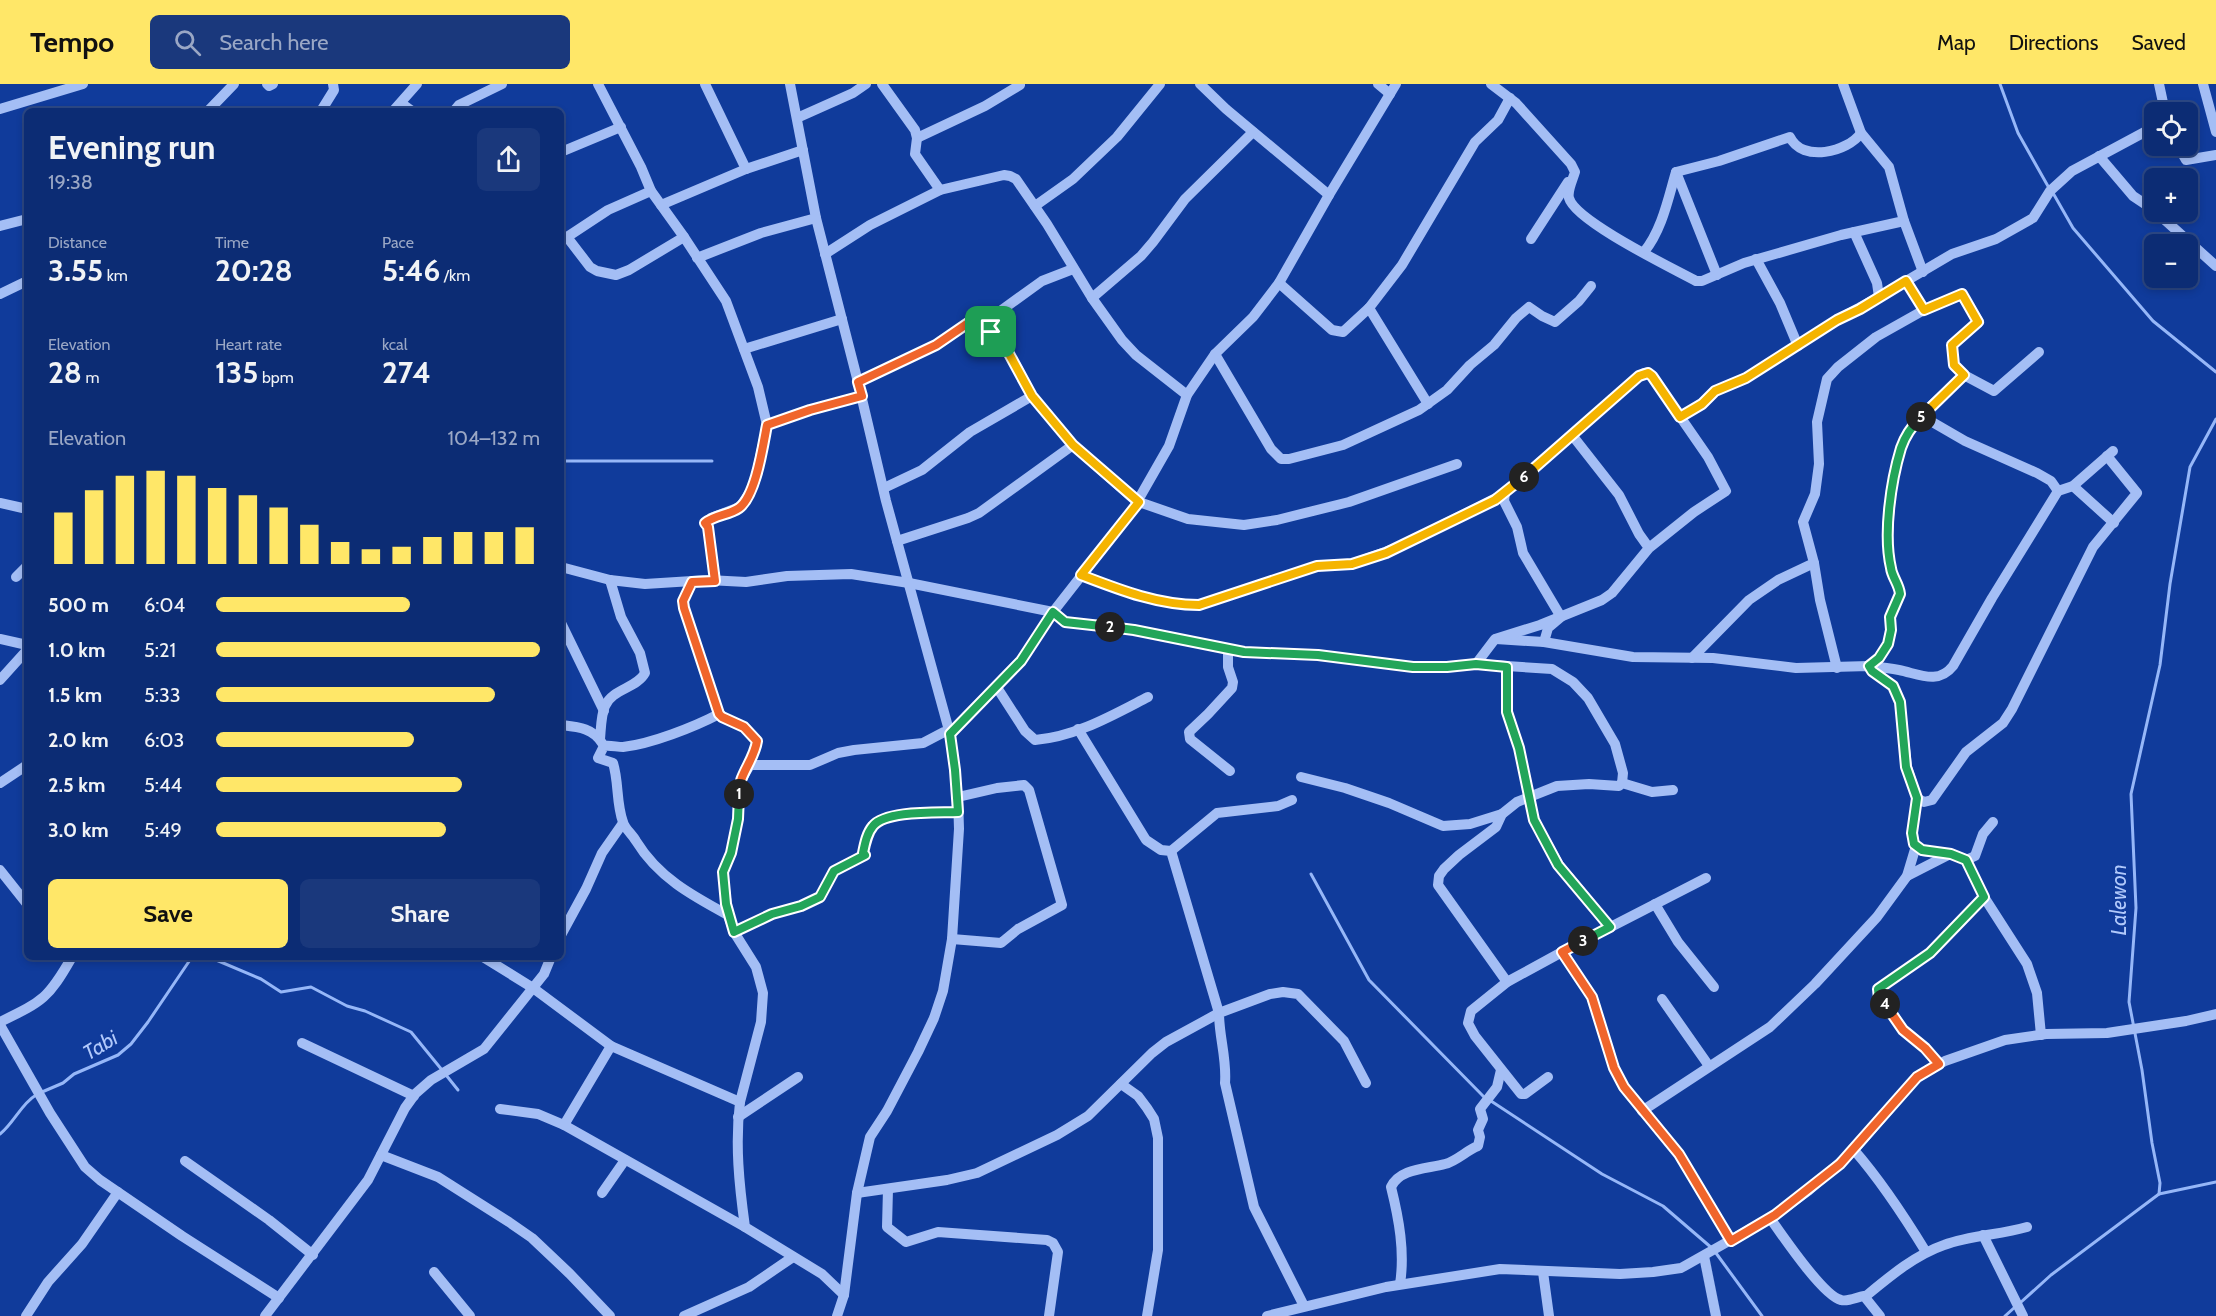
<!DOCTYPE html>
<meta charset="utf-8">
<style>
:root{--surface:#0c2c74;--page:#1a387c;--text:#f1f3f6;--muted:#9aa7c5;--line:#2c4886;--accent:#ffe768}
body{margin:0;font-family:Cabin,sans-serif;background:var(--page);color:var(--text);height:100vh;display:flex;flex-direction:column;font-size:22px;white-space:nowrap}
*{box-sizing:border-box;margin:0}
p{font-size:20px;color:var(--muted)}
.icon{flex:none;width:33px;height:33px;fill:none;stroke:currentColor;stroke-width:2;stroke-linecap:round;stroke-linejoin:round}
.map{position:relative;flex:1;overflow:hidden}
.sheet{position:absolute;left:24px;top:24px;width:540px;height:852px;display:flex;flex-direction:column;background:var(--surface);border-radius:9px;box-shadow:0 3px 9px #0003,0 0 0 2px var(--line)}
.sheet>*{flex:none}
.buttons{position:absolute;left:2144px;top:18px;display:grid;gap:12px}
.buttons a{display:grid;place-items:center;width:54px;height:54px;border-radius:9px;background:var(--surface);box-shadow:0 3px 9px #0003,0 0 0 2px var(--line);font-size:30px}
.pin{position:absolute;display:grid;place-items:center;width:51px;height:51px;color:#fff;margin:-26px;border-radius:12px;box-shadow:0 3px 9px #0006}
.km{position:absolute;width:30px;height:30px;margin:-15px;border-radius:50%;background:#222;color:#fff;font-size:16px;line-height:30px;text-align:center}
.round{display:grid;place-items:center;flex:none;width:63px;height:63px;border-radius:9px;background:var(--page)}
.summary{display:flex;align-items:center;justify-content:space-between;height:102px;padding:0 24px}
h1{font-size:33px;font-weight:700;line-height:45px}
.metrics{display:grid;grid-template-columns:repeat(3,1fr);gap:9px;height:102px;padding:6px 24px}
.metrics div{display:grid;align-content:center}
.metrics b{font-size:30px;font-weight:700}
.metrics small{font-size:16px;font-weight:400}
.metrics p{font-size:16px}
.chart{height:168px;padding:12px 24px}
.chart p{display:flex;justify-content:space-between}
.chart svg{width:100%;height:108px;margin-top:6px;stroke:var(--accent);stroke-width:6}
.button{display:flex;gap:12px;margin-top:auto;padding:12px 24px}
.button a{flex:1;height:69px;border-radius:9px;background:var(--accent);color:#111;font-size:24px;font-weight:700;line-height:69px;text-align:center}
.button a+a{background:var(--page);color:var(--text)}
ul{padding:0 24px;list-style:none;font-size:20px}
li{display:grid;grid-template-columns:96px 72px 1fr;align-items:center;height:45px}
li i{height:15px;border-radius:8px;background:var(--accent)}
header{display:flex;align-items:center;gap:36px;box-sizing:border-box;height:84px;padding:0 30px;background:var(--accent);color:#111}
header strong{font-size:28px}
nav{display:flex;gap:33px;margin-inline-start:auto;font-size:21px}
.search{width:420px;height:54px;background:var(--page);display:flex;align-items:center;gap:15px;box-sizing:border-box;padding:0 21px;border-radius:9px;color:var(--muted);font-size:22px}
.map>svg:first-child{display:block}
</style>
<header>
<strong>Tempo</strong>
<div class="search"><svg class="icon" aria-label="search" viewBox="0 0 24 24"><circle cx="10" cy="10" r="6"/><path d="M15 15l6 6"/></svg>Search here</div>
<nav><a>Map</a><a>Directions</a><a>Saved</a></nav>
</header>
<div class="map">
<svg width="2216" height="1232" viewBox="0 0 2216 1232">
<rect width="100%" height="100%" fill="#103b9b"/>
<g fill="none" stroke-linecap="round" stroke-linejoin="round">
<g stroke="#96b7f8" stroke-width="3">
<path d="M 2000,0 L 2018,49 L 2049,104"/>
<path d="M 2053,109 L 2073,144 L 2153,237 L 2216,288"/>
<path d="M 561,377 L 712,377"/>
<path d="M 1311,790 L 1369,896 L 1485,1014"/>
<path d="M 209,873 L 261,895 L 281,908 L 311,903 L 347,922 L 365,927 L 411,948 L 442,986"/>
<path d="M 446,991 L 458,1006"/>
<path d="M 42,1008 L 63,999 L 74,990 L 118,971 L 131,960 L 148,938 L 192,873"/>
<path d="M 1491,1017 L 1602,1090 L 1663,1122 L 1713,1165 L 1762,1232"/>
<path d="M 0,1050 C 14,1039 21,1020 36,1011"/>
<path d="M 2159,1110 L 2160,1099 L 2152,1059 L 2142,986 L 2129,918 L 2136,824 L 2131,710 L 2160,581 L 2170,500 L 2190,383 L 2216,335"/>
<path d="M 2020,1219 L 2051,1191 L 2159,1110 L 2216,1098"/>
<path d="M 2005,1232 L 2015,1223"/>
</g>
<g stroke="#a4bef5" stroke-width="10">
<path d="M 267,0 L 269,2 L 273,0"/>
<path d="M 598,0 L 641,83 L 651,107 L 684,153 L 726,217 L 758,303 L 767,341 L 755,397 L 750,408 L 740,423 L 711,434 L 705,439 L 708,443 L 715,497"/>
<path d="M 705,0 L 746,85"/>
<path d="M 790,0 L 816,134 L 858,298 L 886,417 L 950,650 L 958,713 L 959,745 L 952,855 L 943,907 L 934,934 L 918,968 L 887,1027 L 870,1053 L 857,1109 L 844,1211 L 837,1232"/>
<path d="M 882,0 L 915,46 L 917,54 L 915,70 L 940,106"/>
<path d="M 1200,0 L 1226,25 L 1329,111"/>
<path d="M 1378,0 L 1390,10"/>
<path d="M 1491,0 L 1516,19 L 1571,80 L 1575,88 C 1573,95 1567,107 1569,114 C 1575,137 1672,184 1696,197 L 1702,197 L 1744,179 L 1841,151 L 1904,137 L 1889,83 L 1861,49 L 1843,0"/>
<path d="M 2159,0 L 2165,28"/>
<path d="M 2203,0 L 2216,48"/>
<path d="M 401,19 L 412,27"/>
<path d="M 0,25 L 83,0"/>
<path d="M 208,27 L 234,0"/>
<path d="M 321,27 L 334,6 L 333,0"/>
<path d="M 393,27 L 417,0"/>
<path d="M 454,27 L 459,21 L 502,0"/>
<path d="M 797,34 L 853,9 L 866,0"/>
<path d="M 917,54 L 985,22 L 1020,1"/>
<path d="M 2178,62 L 2186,76 L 2216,71"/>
<path d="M 561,68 L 621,43"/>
<path d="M 2099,72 L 2133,112 L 2154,126"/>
<path d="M 1676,88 L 1717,191"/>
<path d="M 661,121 L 746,85 L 803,66"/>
<path d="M 1035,122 L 1073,95 L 1117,53 L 1160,0"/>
<path d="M 2156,128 L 2216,182"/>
<path d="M 1904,137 L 1923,188"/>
<path d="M 0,142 L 27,135"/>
<path d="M 1854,148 L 1877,199 L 1879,213 L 1952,170 L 1996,155 L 2033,134 L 2050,107 L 2072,87 L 2154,43"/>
<path d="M 567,153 L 590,183 L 597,187 L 616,191 L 629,186 L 684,153"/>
<path d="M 1531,155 L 1568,98"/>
<path d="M 561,157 L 608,126 L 651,107"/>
<path d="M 1644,168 C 1662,146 1668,115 1676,88 L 1719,77 L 1790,53 C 1802,79 1848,68 1861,49"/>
<path d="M 825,170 L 870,141 L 940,106 L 1004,91 L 1010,92 L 1016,95 L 1047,140 L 1092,214 L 1122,256 L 1136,271 L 1187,311"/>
<path d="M 697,174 L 761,149 L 816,134"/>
<path d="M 1756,175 L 1780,219 L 1798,262"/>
<path d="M 1279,199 L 1332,246 L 1343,248 L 1369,224 L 1402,181 L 1475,58 L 1498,36 L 1510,14"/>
<path d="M 0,210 L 27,197"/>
<path d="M 1092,214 L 1141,172 L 1153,158 L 1185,115 L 1253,48"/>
<path d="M 1369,224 L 1428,320"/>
<path d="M 1924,226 L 1961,210 L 1979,238 L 1952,261 L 1954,281 L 1964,291"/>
<path d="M 978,237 L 992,233 L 1042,197 L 1073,185"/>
<path d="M 744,265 L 842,235"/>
<path d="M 1215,270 L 1271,365 L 1281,375 L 1289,375 L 1343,361 L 1419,326 L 1447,306 L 1470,281 L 1494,261 L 1516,234 L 1529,223 L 1542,232 L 1555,238 L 1579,217 L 1591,202"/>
<path d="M 858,298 L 936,261 L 971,237 C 997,237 1021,291 1032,312 L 970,348 L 922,386 L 884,404"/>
<path d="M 1032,312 L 1073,361 L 1137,418"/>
<path d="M 1680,333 L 1702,320 L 1715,307 L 1746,294 L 1837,236 L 1879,213"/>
<path d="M 1919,335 L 1927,335 L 1965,357 L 2037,389 L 2051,397 L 2058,407 L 1992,514 L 1953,582 C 1938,601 1919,590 1899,586 C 1889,584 1879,583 1869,582 L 1879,574 L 1888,560 L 1891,546 L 1890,533 L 1900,510 C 1899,500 1892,493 1891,484 C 1884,451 1891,377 1909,348 C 1921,328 1947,308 1964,291 L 1994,307 L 2039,268"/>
<path d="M 767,341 L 810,326 L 862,312"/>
<path d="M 2073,402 L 2114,439"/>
<path d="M 2058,407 L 2073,402 L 2113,367"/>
<path d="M 1505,409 L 1504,417 L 1517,443 L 1523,469 L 1561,533 L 1548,544 L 1544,558"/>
<path d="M 1139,418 L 1188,435 L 1244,441 L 1277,436 L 1349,418 L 1457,380"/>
<path d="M 0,419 L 27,425"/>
<path d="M 897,457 L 968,434 L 979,429 L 1073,361"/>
<path d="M 1814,479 L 1820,516 L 1837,584"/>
<path d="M 561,483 L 610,496 L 645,500 L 708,496 L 746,498 L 787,492 L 851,490 L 909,499 L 1053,528 L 1065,538 L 1134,546 L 1244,568 L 1318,571 L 1413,583 L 1447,583 L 1476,580 L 1552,585 L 1573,598 L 1588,614 L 1615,660 L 1623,689 L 1622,699"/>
<path d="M 1081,491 C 1120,506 1158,521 1199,521 L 1317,482 L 1352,480 L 1399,463 L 1502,411 L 1572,351"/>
<path d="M 16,493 L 27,482"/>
<path d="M 692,498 L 683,517 L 684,524 L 717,625 L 722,633 L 744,643 L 757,657 L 750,681 L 739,700 L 738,735 L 731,769 L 723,788 L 728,831 L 734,848 L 756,883 L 763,909 L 761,938 L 740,1018"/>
<path d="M 561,539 L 604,627"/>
<path d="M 0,555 L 27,561"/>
<path d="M 1496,555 L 1544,558 L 1633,573 L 1713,574 L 1796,584 L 1869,582 L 1872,587 L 1893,602 L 1900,618 L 1907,683 L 1917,714 L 1912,749 L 1914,760 L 1922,767 L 1951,770 L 1966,776"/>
<path d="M 1228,565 L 1228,583 L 1233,598 L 1232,604 L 1208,630 L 1189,648 L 1190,655 L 1230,687"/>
<path d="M 1692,574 L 1749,516 L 1778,496 L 1814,479 L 1803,438 L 1815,410 L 1819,380 L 1817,338 L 1827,295 L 1838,283 L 1876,253 L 1924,226 L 1906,197"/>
<path d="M 1476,580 L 1495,555 L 1540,541 L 1602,516 L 1612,509 L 1649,464 L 1694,428 L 1726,407 L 1708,373 L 1652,292 L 1644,289 L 1639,292 L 1572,351 L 1619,411 L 1639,450 L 1649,464"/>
<path d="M 1507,583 L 1507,628 L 1519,664 L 1534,736 L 1559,781 L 1610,843"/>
<path d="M 0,596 L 27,566"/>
<path d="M 996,602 L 1025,647 L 1035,656 C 1075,653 1113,631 1148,613"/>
<path d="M 719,630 C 694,643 651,660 623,663 C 617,663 610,661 604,662 L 598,674 L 613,679 C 619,698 616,719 623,738 C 625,745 632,750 636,757 C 658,793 691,811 728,831"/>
<path d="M 561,641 C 578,643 593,644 602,659"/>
<path d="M 600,655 C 601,644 601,631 605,622 C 612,605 637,604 645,589 L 640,569 L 621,533 L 610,496"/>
<path d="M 750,681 L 810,681 L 838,669 L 854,666 L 923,659 L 944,648 L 950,650 L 1021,577 L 1053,528 L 1139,418 L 1137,418 L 1169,362 L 1187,311 L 1215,270 L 1253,233 L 1279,199 L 1329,111 L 1396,0"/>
<path d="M 1301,693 L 1345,704 L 1389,719 L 1443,742 L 1470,740 L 1502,730"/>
<path d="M 0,699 L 27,681"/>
<path d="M 1917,714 L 1924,718 L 1932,716 L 1966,668 L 2003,639 L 2012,625 L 2093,463 L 2137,409 L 2107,372"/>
<path d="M 1993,738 L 1983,750 L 1975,772 L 1966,776 L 1984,813 L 2027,880 L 2037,909 L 2041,951"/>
<path d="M 1171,767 L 1217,729 L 1278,722 L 1292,716"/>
<path d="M 0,786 L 27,820"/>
<path d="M 1907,792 L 1950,770"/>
<path d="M 1655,820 L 1678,858 L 1714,903"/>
<path d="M 734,848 L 772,830 L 801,822 L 820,813 L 834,787 L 865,771 L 863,769 C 865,759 867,749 873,742 C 886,726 938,729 958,728"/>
<path d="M 561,851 L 586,805 L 602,769 L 623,739"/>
<path d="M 952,855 L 1001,859 L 1018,845 L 1062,821 L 1029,706 L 1024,701 L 997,704 L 958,713"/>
<path d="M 1562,868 L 1592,913 L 1614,983 L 1624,1003 L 1679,1070 L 1731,1157"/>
<path d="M 483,873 L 533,904 L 611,962 L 740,1018 C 735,1060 739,1100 745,1143 L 822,1190 L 844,1211"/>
<path d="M 1507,898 L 1438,801 L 1439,792 L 1444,785 L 1459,771 L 1496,743 L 1502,730 L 1517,718 L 1557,702 L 1589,700 L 1619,702 L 1622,699 L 1652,708 L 1673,706"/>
<path d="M 1662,915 L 1709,982"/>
<path d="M 0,938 C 43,917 48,915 72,873"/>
<path d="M 0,941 L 50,1029 L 85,1083 L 100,1096 L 182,1152 L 279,1214"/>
<path d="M 302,959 L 414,1012"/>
<path d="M 611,962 L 564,1041 L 745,1143"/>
<path d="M 1939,980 L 1925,964 L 1903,946 L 1888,922 L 1879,915 L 1878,905 L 1930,869 L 1984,813"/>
<path d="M 1548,993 L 1525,1010 L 1521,1010 L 1475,952 L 1468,939 L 1471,927 L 1507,898 L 1562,868 L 1706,794"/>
<path d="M 1121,1000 L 1138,1012 L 1147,1024 L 1154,1035 L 1158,1054 L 1158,1166 L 1147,1232"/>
<path d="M 500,1025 L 538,1030 L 564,1041"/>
<path d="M 1642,1027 L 1770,943 L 1815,900 L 1877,833 L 1907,792 L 1916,762"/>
<path d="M 738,1033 L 798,993"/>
<path d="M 1854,1066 C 1882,1098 1904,1132 1926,1168"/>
<path d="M 381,1071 L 438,1093 L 509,1138 L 532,1154 L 570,1190 L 610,1232"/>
<path d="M 185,1077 L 269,1136 L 313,1171"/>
<path d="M 888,1105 L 887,1143 L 906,1158 L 938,1148 L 1047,1156 L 1053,1159 L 1058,1168 L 1049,1232"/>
<path d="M 602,1109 L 625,1076"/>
<path d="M 857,1109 L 947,1096 L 977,1089 L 1057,1051 L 1088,1032 L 1152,969 L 1166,958 L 1219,929 L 1171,767 L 1161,766 L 1146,756 L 1078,645"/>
<path d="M 1770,1134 C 1782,1151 1823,1212 1841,1216 C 1848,1218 1857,1213 1864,1212 L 1880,1232"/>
<path d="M 1983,1151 L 2023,1232"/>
<path d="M 1704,1172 L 1716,1232"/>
<path d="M 434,1188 L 470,1232"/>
<path d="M 1543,1188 L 1549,1232"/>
<path d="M 1400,1200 C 1405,1168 1399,1135 1391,1103 C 1400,1084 1427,1085 1445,1080 C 1457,1077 1467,1066 1478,1062 L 1480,1053 L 1478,1046 L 1483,1035 L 1480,1025 L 1497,1003 L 1501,986"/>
<path d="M 1866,1212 C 1889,1193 1915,1171 1944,1161 C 1971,1151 2000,1151 2027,1143"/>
<path d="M 1304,1222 L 1254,1123 L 1225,999 C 1227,975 1219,953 1219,929 L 1270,910 L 1283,908 L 1298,910 L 1344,957 L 1366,999"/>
<path d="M 26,1232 L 48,1198 L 82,1160 L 118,1108"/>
<path d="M 265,1232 L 368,1096 L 405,1024 L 415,1010 L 431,996 L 484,965 L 544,890 L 551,873"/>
<path d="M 684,1232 L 749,1203 L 793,1173"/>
<path d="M 1267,1232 L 1386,1203 L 1500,1185 L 1620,1190 L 1653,1188 L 1681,1184 L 1775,1131 L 1808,1107 L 1854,1066 L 1917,993 L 1945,977 L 2005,956 L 2046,950 L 2107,949 L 2186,937 L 2216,930"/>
</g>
</g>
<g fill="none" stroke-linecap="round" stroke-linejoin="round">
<defs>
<path id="split-1" d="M 739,710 C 738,691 754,677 757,657 L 744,643 L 722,633 L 719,630 L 684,524 L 683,517 L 692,498 L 715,497 L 708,443 L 705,439 C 715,431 729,431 739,424 C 756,412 763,361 767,341 L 810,326 L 862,312 L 858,298 L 936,261 L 971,237 L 978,237 L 991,248"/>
<path id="split-2" d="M 739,710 L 738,735 L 731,769 L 723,788 L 726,820 L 734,848 L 772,830 L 801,822 L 820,813 L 834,787 L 865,771 L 863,769 C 865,759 867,749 873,742 C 886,726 938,729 958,728 L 955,686 L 950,650 L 1021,577 L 1053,528 L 1065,538 L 1110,543"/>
<path id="split-3" d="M 1110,543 L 1134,546 L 1244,568 L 1318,571 L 1413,583 L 1447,583 L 1476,580 L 1507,583 L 1507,628 L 1519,664 L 1534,736 L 1558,781 L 1610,843 L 1583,857"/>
<path id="split-4" d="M 1583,857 L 1562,868 L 1592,913 L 1614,984 L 1624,1003 L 1679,1070 L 1731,1157 L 1775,1131 L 1840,1080 L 1917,993 L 1939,980 L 1925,964 L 1903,946 L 1885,920"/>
<path id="split-5" d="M 1885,920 L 1879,915 L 1878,905 L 1930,869 L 1984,813 L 1966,776 L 1951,770 L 1922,766 L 1914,760 L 1912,749 L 1917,714 L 1906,683 L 1900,618 L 1893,602 L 1872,587 L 1869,582 L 1879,574 L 1888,560 L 1891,546 L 1890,533 L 1900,510 C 1899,500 1892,493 1891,484 C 1883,450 1891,397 1901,364 C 1905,352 1912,342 1921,333"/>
<path id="split-6" d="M 1524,393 L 1639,292 L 1648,289 L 1652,292 L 1680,333 L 1702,320 L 1715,307 L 1746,294 L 1837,236 L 1860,225 L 1906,197 L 1924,226 L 1962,210 L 1978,238 L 1952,261 L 1954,281 L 1964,291 L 1921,333"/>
<path id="split-7" d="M 991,248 L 1007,266 L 1032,312 L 1073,361 L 1139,418 L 1081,491 C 1120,506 1158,521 1199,521 L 1317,482 L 1352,480 L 1386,469 L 1495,416 L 1524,393"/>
</defs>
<use href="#split-1" stroke="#fff" stroke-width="12"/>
<use href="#split-2" stroke="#fff" stroke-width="12"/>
<use href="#split-3" stroke="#fff" stroke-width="12"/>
<use href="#split-4" stroke="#fff" stroke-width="12"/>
<use href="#split-5" stroke="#fff" stroke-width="12"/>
<use href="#split-6" stroke="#fff" stroke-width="12"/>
<use href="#split-7" stroke="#fff" stroke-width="12"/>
<use href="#split-1" stroke="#f0652b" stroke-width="8"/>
<use href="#split-2" stroke="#22a559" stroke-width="8"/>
<use href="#split-3" stroke="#22a559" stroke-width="8"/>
<use href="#split-4" stroke="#f0652b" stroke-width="8"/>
<use href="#split-5" stroke="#22a559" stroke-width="8"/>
<use href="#split-6" stroke="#f5b400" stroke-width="8"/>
<use href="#split-7" stroke="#f5b400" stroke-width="8"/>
</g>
<g text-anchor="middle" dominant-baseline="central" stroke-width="5" stroke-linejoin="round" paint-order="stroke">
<g font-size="21" font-style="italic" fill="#b1c9fb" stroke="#103b9b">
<text transform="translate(2118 816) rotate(-90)">Lalewon</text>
<text transform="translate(100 961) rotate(-31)">Tabi</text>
</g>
</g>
</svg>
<div class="buttons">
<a><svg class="icon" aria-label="locate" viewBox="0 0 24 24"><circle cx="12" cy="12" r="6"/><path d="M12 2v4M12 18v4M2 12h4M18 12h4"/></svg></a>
<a>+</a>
<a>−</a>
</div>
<div class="pin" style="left:991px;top:248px;background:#1e9e55"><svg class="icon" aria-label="arrive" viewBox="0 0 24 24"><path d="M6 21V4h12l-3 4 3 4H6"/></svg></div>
<b class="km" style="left:739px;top:710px">1</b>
<b class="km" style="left:1110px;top:543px">2</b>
<b class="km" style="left:1583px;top:857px">3</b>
<b class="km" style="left:1885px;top:920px">4</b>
<b class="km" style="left:1921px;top:333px">5</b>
<b class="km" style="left:1524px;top:393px">6</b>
<section class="sheet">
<div class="summary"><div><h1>Evening run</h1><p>19:38</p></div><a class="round"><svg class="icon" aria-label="share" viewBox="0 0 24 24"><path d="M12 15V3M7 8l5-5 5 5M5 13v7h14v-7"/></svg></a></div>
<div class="metrics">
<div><p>Distance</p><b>3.55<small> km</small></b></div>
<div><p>Time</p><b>20:28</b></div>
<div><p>Pace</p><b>5:46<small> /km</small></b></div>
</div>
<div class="metrics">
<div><p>Elevation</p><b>28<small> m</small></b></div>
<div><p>Heart rate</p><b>135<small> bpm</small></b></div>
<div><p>kcal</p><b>274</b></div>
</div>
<div class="chart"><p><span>Elevation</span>104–132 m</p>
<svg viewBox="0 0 160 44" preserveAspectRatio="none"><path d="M5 44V23M15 44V14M25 44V8M35 44V6M45 44V8M55 44V13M65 44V16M75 44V21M85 44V28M95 44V35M105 44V38M115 44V37M125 44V33M135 44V31M145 44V31M155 44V29"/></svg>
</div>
<ul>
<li><b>500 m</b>6:04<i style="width:60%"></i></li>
<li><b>1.0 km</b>5:21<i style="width:100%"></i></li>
<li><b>1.5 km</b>5:33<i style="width:86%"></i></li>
<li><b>2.0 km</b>6:03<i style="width:61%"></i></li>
<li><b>2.5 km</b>5:44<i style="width:76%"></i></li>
<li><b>3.0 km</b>5:49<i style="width:71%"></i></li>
</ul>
<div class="button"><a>Save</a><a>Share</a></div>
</section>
</div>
